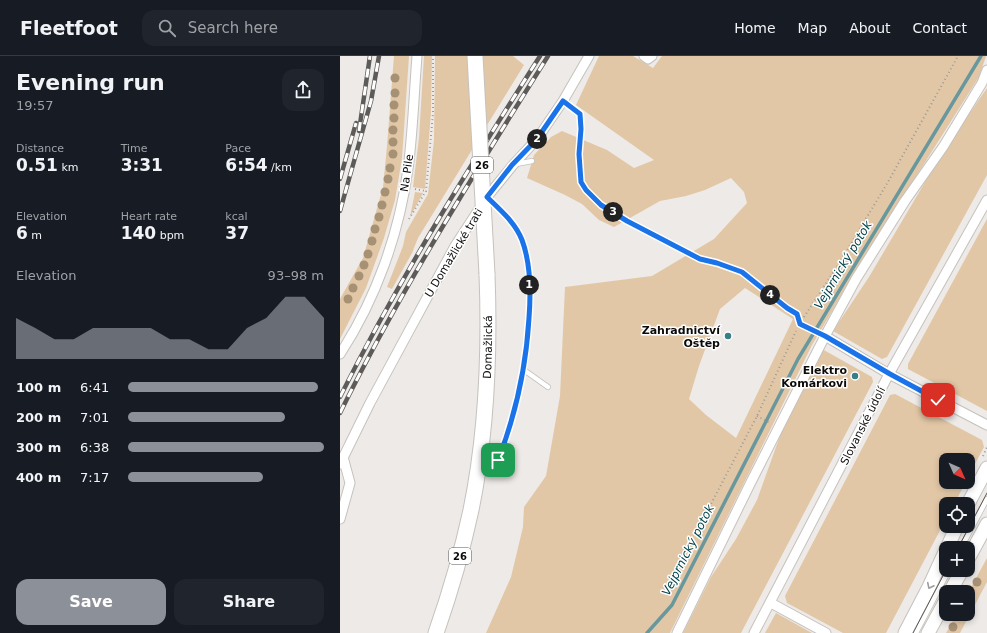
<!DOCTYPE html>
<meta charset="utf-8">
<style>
:root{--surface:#171b24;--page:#20242c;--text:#f1f3f6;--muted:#9ea1a6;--line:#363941;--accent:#8c9099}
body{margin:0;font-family:"DejaVu Sans",sans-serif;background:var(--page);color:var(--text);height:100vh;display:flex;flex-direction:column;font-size:15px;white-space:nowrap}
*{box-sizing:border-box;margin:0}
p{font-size:13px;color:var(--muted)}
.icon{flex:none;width:22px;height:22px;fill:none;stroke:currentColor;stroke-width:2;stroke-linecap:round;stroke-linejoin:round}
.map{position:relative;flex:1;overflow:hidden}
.side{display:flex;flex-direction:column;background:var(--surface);width:340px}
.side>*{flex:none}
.needle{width:26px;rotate:135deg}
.buttons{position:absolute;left:599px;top:397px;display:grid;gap:8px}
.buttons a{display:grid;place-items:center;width:36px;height:36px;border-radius:8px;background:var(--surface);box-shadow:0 2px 6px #0003;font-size:20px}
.pin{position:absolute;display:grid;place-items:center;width:34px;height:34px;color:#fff;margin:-17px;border-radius:8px;box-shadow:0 2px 6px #0006}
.km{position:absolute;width:20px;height:20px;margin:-10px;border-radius:50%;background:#222;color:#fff;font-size:11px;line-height:20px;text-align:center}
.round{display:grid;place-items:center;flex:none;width:42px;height:42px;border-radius:12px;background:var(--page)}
.head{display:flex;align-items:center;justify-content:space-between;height:68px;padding:0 16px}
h1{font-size:22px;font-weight:600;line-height:30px}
.metrics{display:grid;grid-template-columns:repeat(3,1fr);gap:6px;height:68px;padding:4px 16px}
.metrics div{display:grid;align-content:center}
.metrics b{font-size:17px;font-weight:600}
.metrics small{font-size:11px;font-weight:400}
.metrics p{font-size:11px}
.chart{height:112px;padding:8px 16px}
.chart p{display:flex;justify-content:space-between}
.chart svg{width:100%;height:72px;margin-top:4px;fill:var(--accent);opacity:.7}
.cta{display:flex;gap:8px;margin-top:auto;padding:8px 16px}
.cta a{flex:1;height:46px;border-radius:12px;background:var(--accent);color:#fff;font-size:16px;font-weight:600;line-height:46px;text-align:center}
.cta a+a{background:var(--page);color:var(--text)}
ul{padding:0 16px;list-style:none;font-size:13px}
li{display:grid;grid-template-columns:64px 48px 1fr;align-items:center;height:30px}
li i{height:10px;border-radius:5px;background:var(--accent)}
header{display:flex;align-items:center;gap:24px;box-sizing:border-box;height:56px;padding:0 20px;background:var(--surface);border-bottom:1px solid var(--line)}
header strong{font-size:19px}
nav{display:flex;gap:22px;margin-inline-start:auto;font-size:14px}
.search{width:280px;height:36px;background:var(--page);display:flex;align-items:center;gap:10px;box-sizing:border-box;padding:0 14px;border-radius:12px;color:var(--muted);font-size:15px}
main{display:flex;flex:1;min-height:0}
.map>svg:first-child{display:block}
</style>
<header>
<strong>Fleetfoot</strong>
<div class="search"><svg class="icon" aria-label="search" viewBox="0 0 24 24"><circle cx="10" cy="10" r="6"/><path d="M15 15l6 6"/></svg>Search here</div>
<nav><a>Home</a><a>Map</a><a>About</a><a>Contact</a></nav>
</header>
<main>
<section class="side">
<div class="head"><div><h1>Evening run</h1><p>19:57</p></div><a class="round"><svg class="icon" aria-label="share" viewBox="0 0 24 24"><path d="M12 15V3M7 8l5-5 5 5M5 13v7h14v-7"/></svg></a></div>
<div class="metrics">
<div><p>Distance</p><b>0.51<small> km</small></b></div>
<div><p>Time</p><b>3:31</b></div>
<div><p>Pace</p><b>6:54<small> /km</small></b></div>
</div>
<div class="metrics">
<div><p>Elevation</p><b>6<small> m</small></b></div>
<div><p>Heart rate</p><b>140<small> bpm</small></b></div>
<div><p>kcal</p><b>37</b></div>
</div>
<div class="chart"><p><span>Elevation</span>93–98 m</p>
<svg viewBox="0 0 160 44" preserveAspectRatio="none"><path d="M0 44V19L10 25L20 32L30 32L40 25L50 25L60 25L70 25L80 32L90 32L100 38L110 38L120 25L130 19L140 6L150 6L160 19V44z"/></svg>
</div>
<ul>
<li><b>100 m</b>6:41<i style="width:97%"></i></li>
<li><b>200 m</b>7:01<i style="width:80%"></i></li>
<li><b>300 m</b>6:38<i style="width:100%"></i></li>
<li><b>400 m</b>7:17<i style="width:69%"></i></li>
</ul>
<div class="cta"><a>Save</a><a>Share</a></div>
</section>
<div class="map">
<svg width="647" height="577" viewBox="0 0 647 577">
<rect width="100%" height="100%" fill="#eeeae7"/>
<g fill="#e2c7a6" fill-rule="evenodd">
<path d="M 54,0 L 69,0 L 62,102 L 55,144 L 44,182 L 26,232 L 0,283 L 0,243 L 23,202 L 43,131 L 47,90 Z"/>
<path d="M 84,0 L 92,0 L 91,56 L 85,133 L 73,131 L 79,82 Z"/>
<path d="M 95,0 L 173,0 L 184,9 L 78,182 L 72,197 L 52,233 L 47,231 L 63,190 L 66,176 L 88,138 L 94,84 Z"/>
<path d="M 259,0 L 293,0 L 313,12 L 322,0 L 646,0 L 639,21 L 513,220 L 472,289 L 330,577 L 146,577 L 171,521 L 183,471 L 184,451 L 206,420 L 220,340 L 225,231 L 312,220 L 374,183 L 407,147 L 404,136 L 391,122 L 365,134 L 346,140 L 320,145 L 274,171 L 259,164 L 242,148 L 225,139 L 187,122 L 194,99 L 211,81 L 222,75 L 267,94 L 294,112 L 314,104 L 236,49 ZM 405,232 L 453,263 L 396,382 L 366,359 L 349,343 L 359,310 L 380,253 Z"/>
<path d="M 647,32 L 647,119 L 547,301 L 542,303 L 493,275 L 529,221 L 604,94 Z"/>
<path d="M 75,136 L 83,137 L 70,161 Z"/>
<path d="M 647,163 L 647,355 L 568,313 L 568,308 Z"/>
<path d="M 482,293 L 532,321 L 533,326 L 401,577 L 343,577 L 371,521 L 396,483 L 417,444 L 445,366 Z"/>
<path d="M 555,338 L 642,384 L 644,391 L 628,421 L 628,404 L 606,404 L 606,426 L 626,426 L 614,448 L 606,448 L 606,463 L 546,577 L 503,577 L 447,547 L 445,540 L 550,339 Z"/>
<path d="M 647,502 L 647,526 L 620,577 L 606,577 L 617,558 L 628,558 L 628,537 Z"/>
<path d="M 436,557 L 472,577 L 425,577 Z"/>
</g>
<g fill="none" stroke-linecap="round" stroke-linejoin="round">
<path stroke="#68989d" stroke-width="3.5" d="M 307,577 L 332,549 L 458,303 L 641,0"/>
<defs>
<g id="service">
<path d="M 176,108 L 192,105"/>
<path d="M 147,141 C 160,154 172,165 180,181 C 197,211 189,280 184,314 L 208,331"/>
<path d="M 460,268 L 485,280"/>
<path d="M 621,492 L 647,443"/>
<path d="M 576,577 L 609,514"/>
</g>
<g id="minor">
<path d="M 304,0 L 308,3 L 312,0"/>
<path d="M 485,280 L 549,318 L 647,369"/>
<path d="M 0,298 C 36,243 59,178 68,113 C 73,75 74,37 77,0"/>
<path d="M 0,408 L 30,347 L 115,190 L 147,141 L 173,109 L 197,83 L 223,45 L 249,0"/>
<path d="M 0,463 L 10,427 L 3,401"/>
<path d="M 431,547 L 486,577"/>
<path d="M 337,577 L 410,428 L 485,280 L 516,223 L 565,145 L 603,91 L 642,27 L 647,14"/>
<path d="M 414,577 L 549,318 L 647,144"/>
</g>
<g id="secondary">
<path d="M 628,448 L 647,412"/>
<path d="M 607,492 L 617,470"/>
<path d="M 628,503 L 647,468"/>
<path d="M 610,536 L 622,514"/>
<path d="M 565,577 L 589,531 L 606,494"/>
<path d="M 588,577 L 606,544"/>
</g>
<g id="primary">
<path id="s1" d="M 96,577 C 110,537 122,496 131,454 C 147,376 150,298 147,218"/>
</g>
</defs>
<use href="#service" stroke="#c5c2be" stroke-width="6"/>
<use href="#minor" stroke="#c5c2be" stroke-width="11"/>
<use href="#secondary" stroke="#c5c2be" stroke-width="15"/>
<use href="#primary" stroke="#c5c2be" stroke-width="17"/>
<g stroke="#9e9b99" stroke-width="2" stroke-dasharray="1 3" stroke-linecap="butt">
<path d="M 230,51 L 240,58 L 241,73 L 239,98 L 241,126 L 246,134 L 261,149 L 287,165 L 360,203 L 377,207 L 402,216 L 447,252 L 457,258 L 458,261"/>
<path d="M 75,133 L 86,135"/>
<path d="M 69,163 L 86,135 L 93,57 L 93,0"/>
<path d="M 464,261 L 500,206 L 548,126 L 618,0"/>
<path d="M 417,360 L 430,367"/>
<path d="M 643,400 L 647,391"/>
<path d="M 152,419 C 166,388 176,356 182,323"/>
<path d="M 360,469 L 417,360 L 456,275"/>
</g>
<use href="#service" stroke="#fff" stroke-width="4.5"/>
<use href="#minor" stroke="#fff" stroke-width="9"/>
<use href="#secondary" stroke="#fff" stroke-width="13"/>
<use href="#primary" stroke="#fff" stroke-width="15"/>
<g stroke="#5d5b59" stroke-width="1">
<path d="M 618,492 L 647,437"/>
<path d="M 573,577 L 606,514"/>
</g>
<defs>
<g id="rail">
<path d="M 19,75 L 30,0"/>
<path d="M 0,123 L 16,67"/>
<path d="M 0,155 L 31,45 L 39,0"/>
<path d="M 0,341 C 59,223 129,112 200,0"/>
<path d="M 0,357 C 61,233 135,117 208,0"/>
</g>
</defs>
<use href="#rail" stroke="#5d5b59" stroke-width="4.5"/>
<use href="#rail" stroke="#fff" stroke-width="3" stroke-dasharray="9" stroke-linecap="butt"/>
<defs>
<path id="primary-bridge" d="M 135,0 L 147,218"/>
</defs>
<use href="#primary-bridge" stroke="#c5c2be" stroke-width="17" stroke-linecap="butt"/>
<use href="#primary-bridge" stroke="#fff" stroke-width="15"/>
</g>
<g fill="#a69175">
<circle cx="55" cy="22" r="4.5"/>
<circle cx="55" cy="37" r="4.5"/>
<circle cx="54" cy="49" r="4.5"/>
<circle cx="54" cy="62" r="4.5"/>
<circle cx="53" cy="74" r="4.5"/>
<circle cx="53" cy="86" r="4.5"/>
<circle cx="53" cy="98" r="4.5"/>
<circle cx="50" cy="112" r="4.5"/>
<circle cx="48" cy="123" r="4.5"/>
<circle cx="45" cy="136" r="4.5"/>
<circle cx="42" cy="149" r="4.5"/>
<circle cx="39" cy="161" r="4.5"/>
<circle cx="35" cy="173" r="4.5"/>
<circle cx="32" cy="185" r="4.5"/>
<circle cx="28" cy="198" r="4.5"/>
<circle cx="24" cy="209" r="4.5"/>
<circle cx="19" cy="220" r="4.5"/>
<circle cx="13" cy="232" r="4.5"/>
<circle cx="8" cy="243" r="4.5"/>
<circle cx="637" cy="526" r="4.5"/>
<circle cx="613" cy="571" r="4.5"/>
</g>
<defs><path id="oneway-chevron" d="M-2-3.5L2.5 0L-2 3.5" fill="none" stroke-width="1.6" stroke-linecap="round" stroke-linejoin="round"/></defs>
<use stroke="#9e9d9d" href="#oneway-chevron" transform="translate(590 530) rotate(116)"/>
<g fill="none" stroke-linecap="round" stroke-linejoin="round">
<defs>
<path id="route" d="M 158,404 C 176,358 186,312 189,262 C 191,236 191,208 182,184 C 175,166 160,154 147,141 L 172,109 L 197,83 L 223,45 L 240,58 L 241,73 L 239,98 L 241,126 L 246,134 L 261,149 L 287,165 L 360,203 L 377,207 L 402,216 L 447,252 L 457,258 L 460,268 L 485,280 L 550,318 L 598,344"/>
</defs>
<use href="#route" stroke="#fff" stroke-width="8"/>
<use href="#route" stroke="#1a73e8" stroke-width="5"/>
</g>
<g fill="#377e87" stroke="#fff" stroke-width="1.5">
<circle cx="388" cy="280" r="4"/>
<circle cx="515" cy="320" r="4"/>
</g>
<g text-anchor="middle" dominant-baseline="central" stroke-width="3" stroke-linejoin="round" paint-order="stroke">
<g fill="#fff" stroke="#555454" stroke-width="1">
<rect x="131" y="101" width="22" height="16" rx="3"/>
<rect x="109" y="492" width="22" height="16" rx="3"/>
</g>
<g font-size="10" font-weight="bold" fill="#0c0b0a">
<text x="142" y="109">26</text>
<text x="120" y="500">26</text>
</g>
<g font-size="11" fill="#0c0b0a" stroke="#fff">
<text transform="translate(67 117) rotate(-82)">Na Pile</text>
<text transform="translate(114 197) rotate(-59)">U Domažlické trati</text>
<text stroke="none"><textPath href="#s1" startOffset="292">Domažlická</textPath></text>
<text transform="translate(523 370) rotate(-63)">Slovanské údolí</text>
</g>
<g font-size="11" font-weight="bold" fill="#0c0b0a" stroke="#fff" text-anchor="end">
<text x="380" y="274">Zahradnictví<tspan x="380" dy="13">Oštěp</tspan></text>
<text x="507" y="314">Elektro<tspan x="507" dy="13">Komárkovi</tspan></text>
</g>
<g font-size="12" font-style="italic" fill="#01444a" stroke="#fff">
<text transform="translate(503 209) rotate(-59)">Vejprnický potok</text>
<text transform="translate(348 494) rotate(-63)">Vejprnický potok</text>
</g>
</g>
</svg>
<div class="buttons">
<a><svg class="needle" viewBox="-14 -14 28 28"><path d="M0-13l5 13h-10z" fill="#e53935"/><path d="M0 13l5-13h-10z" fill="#9ea1a6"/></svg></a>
<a><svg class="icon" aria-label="locate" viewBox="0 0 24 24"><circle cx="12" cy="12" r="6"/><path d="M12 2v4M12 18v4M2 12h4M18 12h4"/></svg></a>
<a>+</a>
<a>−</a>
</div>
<div class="pin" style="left:158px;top:404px;background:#1e9e55"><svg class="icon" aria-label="arrive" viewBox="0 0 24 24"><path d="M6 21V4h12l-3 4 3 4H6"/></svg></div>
<div class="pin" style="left:598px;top:344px;background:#d93025"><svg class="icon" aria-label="check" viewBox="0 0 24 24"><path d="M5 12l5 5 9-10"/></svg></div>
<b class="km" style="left:189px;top:229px">1</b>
<b class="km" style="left:197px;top:83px">2</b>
<b class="km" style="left:273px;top:156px">3</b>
<b class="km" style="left:430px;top:239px">4</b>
</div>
</main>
